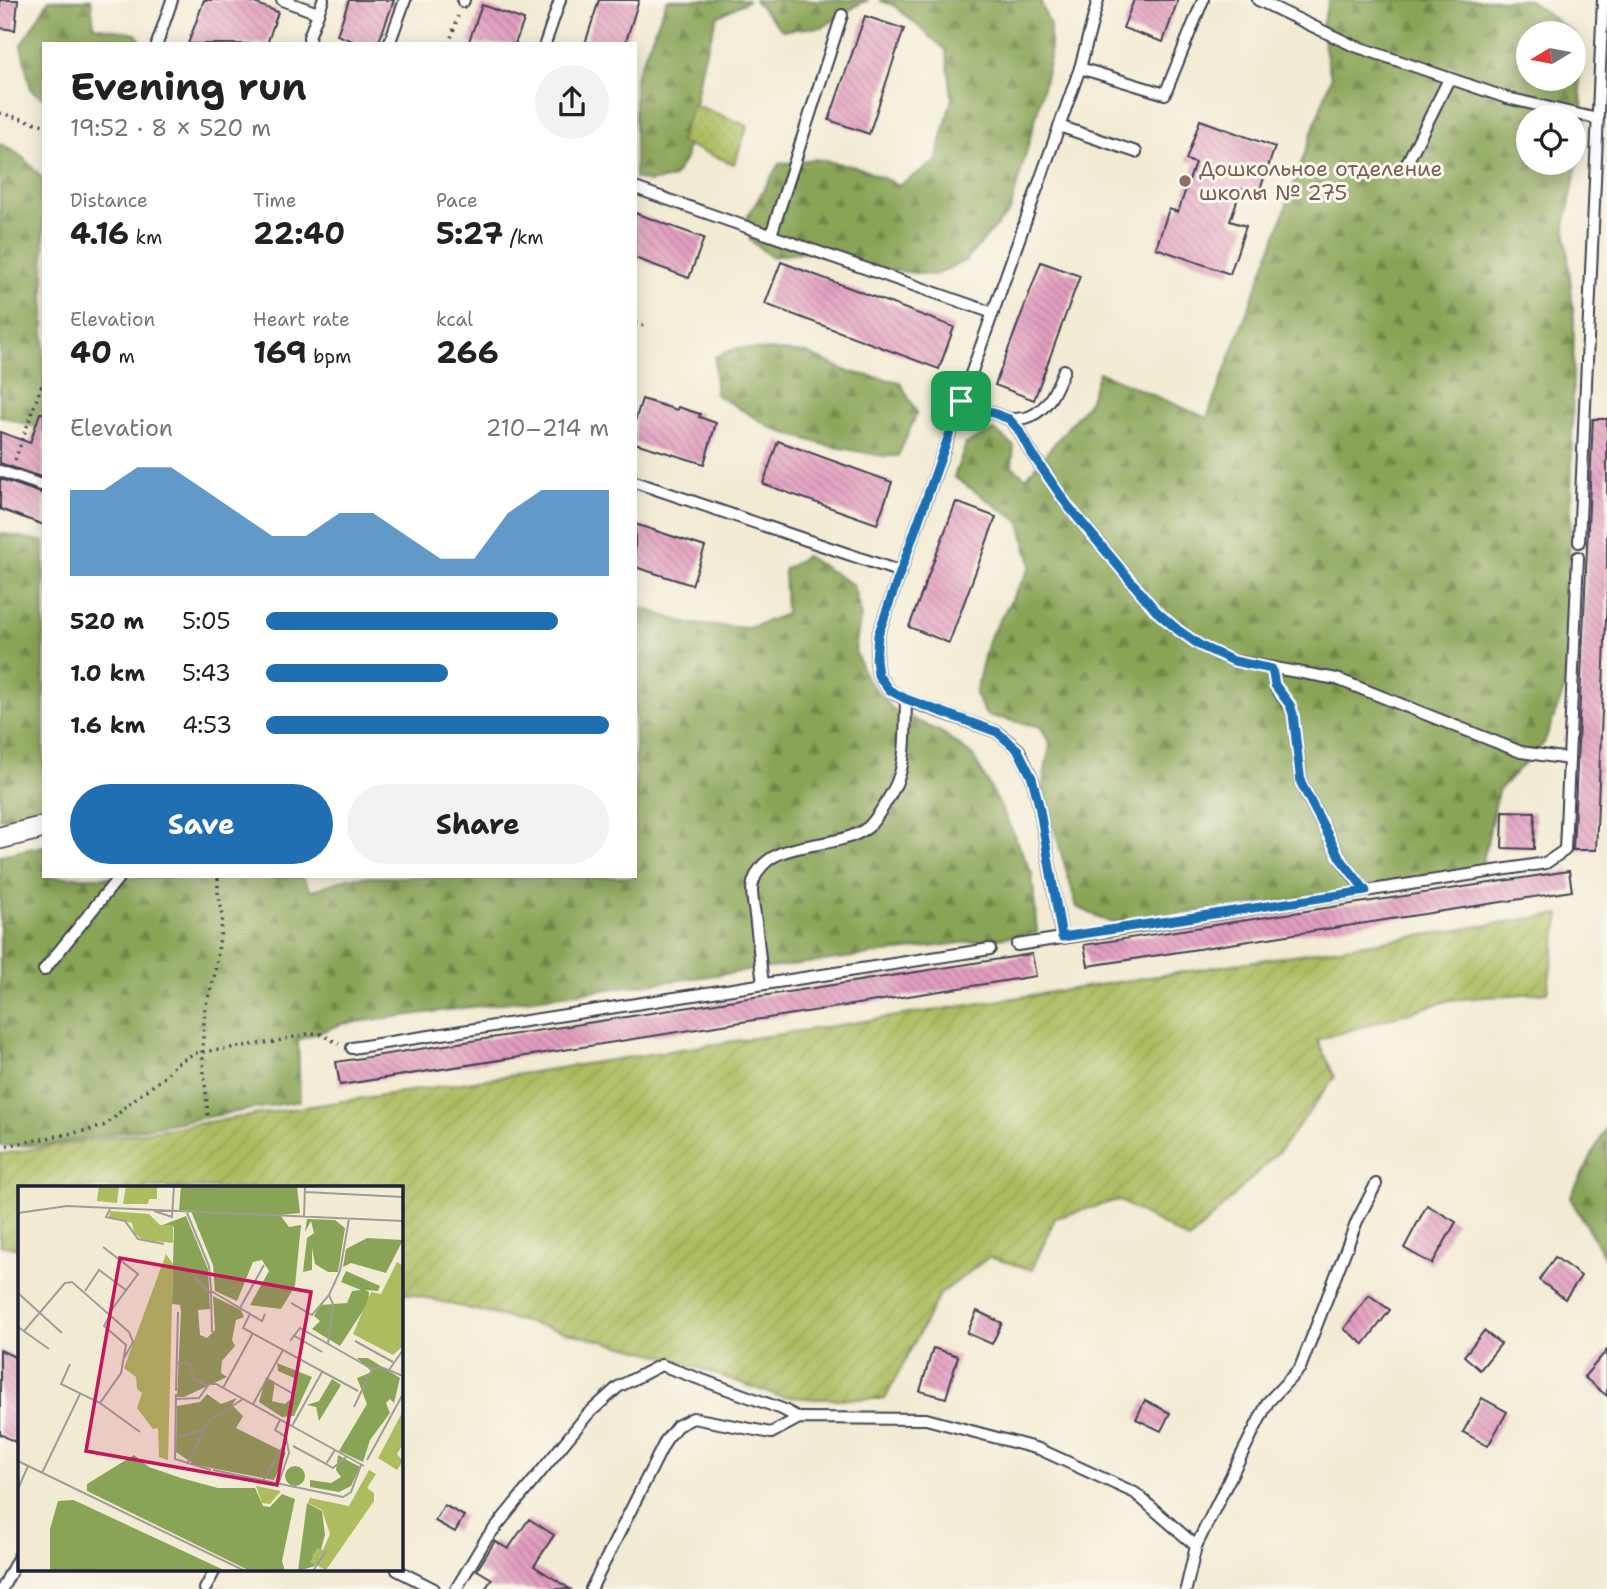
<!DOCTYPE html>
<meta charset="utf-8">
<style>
:root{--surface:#fff;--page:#f2f2f2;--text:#222;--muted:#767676;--accent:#1f6fb2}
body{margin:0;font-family:"Shantell Sans",sans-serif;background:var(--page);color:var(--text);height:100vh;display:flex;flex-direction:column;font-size:26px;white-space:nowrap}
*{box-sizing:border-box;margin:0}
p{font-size:23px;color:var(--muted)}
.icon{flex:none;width:38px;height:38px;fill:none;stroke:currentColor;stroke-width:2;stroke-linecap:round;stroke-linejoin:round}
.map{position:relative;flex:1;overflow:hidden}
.side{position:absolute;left:42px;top:42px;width:595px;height:836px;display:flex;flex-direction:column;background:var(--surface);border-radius:0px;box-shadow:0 4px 18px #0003}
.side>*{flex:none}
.needle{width:46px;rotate:260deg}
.buttons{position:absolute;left:1516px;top:21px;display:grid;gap:14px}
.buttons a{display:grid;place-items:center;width:70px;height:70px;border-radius:50%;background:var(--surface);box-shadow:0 4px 18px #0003;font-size:35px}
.pin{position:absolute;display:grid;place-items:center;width:60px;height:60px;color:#fff;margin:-30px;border-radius:14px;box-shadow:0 4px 10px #0006}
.round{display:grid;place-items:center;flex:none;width:74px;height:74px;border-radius:37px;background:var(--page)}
.overview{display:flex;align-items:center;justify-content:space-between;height:119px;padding:0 28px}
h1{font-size:38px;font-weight:700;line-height:52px}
.metrics{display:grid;grid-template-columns:repeat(3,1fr);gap:10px;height:119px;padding:7px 28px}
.metrics div{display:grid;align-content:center}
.metrics b{font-size:30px;font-weight:700}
.metrics small{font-size:19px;font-weight:400}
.metrics p{font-size:19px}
.chart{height:196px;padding:14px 28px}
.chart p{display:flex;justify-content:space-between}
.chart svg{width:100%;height:126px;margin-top:7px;fill:var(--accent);opacity:.7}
.action{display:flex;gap:14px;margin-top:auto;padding:14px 28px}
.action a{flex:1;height:80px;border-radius:42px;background:var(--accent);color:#fff;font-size:28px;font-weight:700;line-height:80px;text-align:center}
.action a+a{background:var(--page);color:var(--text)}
ul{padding:0 28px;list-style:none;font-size:23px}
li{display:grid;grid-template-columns:112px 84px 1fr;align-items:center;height:52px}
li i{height:18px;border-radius:9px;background:var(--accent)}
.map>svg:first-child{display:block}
</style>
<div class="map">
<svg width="1607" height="1589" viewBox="0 0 1607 1589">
<defs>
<pattern id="forest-firs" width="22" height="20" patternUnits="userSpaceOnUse" patternTransform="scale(1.75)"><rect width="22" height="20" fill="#89a456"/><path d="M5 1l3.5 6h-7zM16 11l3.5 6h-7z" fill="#708548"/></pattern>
<pattern id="park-dots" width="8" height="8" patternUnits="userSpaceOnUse" patternTransform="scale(1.75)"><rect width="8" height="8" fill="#acbc5f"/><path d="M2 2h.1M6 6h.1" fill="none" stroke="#94a153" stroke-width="1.8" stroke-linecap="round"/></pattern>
<pattern id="garden-furrows" width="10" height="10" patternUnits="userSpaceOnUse" patternTransform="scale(1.75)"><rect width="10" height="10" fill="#acbc5f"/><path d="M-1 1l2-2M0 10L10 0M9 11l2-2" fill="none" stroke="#94a153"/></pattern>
<pattern id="building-back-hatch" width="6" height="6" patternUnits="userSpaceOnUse" patternTransform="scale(1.75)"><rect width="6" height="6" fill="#e29dbe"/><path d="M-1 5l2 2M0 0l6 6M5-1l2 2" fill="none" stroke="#b7809c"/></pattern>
</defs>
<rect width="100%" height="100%" fill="#fbf7ec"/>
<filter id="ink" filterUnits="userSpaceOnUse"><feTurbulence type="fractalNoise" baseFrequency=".0143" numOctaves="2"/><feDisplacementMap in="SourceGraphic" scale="14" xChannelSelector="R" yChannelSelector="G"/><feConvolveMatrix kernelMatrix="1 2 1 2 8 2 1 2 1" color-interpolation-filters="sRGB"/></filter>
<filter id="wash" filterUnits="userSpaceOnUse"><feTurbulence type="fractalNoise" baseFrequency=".00686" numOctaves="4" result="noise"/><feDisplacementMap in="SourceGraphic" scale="28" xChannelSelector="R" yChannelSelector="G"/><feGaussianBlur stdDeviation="1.57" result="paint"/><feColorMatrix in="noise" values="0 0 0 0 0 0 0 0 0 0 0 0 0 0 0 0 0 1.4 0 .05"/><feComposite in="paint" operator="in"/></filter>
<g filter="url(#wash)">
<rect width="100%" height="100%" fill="#f2ebd4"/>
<g fill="url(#forest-firs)" stroke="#566348" stroke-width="2" fill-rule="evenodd">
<path d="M 49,0 L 91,0 L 94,26 L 136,34 L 143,44 L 44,44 L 44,99 L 31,90 L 21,45 Z"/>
<path d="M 667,0 L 749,0 L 717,17 L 703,61 L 685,159 L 673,178 L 649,182 L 635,178 L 635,78 Z"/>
<path d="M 754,0 L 869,0 L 861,3 L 823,27 L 782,30 Z"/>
<path d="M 879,0 L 1040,0 L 1050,26 L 1050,58 L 1037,113 L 1010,211 L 965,261 L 934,275 L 870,268 L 809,252 L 771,257 L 750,240 L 747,218 L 779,164 L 815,159 L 857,167 L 899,185 L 936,162 L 952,98 L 946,50 L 895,6 Z"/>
<path d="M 1329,0 L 1529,0 L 1573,33 L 1528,33 L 1528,79 L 1573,79 L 1573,34 L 1585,126 L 1565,226 L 1574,319 L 1571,503 L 1565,688 L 1544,743 L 1498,791 L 1482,866 L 1470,875 L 1365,891 L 1111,923 L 1077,907 L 1042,787 L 1050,745 L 1041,727 L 986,715 L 975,694 L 988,640 L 1031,566 L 1020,522 L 954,477 L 966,444 L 994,430 L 1014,446 L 1012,466 L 1026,478 L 1089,402 L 1099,372 L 1207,418 L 1277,233 L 1331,78 L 1321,29 ZM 1528,117 L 1573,117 L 1573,163 L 1528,163 Z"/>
<path d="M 0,144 C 19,151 32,166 44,181 L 44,430 L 0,416 Z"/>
<path d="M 737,348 L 807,353 L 849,372 L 900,382 L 917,413 L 898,456 L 883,456 L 825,445 L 776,430 L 715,394 L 715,357 Z"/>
<path d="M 0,533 L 44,542 L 44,814 L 0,819 Z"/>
<path d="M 806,556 L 853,585 L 861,615 L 855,650 L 866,679 L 894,710 L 943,733 L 973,756 L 1001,807 L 1032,874 L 1037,933 L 342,1024 L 298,1040 L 300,1101 L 47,1145 L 0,1146 L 0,855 L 44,846 L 44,877 L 302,877 L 311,891 L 350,877 L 635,877 L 635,606 L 689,624 L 749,628 L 786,614 L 784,570 Z"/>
<path d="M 1607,1126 L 1607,1261 L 1570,1198 Z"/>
</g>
<path fill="url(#park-dots)" stroke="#676f4d" stroke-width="2" d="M 693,104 L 748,126 L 734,164 L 679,142 Z"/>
<path fill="url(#garden-furrows)" stroke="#676f4d" stroke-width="2" d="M 1560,914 L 1547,992 L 1450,1000 L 1317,1040 L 1335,1077 L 1281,1149 L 1189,1240 L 1118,1200 L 1055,1218 L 1032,1270 L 989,1257 L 939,1295 L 885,1399 L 817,1399 L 778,1396 L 664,1356 L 401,1292 L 401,1188 L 19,1188 L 19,1249 L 0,1245 L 0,1154 Z"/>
<g id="blocks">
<g fill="url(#building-back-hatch)">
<path d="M 0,0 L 18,0 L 15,30 L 0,28 Z"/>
<path d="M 204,0 L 246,0 L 278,12 L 267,44 L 188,44 Z"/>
<path d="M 349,0 L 394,0 L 378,44 L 361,44 L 337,35 Z"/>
<path d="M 599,0 L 639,0 L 625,44 L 585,44 Z"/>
<path d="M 1134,0 L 1178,0 L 1163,42 L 1123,28 Z"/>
<path d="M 482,5 L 524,20 L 515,44 L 468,44 Z"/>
<path d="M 865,16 L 904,29 L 869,134 L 829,120 Z"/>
<path d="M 1200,120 L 1275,147 L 1258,195 L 1241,189 L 1230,221 L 1246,226 L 1230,274 L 1156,248 L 1169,209 L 1178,212 L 1195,163 L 1186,160 Z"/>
<path d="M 635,213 L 704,238 L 689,278 L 635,258 Z"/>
<path d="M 781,262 L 954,327 L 939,369 L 765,304 Z"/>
<path d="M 1041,262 L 1080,276 L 1034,400 L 995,385 Z"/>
<path d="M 642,399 L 677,410 L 678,407 L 700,414 L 699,417 L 716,423 L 704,464 L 635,443 L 635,421 Z"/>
<path d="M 40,413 L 44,413 L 44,478 L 0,463 L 0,432 L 30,443 Z"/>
<path d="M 1593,419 L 1607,419 L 1607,595 L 1596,850 L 1573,850 Z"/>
<path d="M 778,441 L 892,482 L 877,524 L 763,484 Z"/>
<path d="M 0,479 L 44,494 L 44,525 L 0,509 Z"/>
<path d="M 956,502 L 996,517 L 949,643 L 909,627 Z"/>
<path d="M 635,524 L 705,547 L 692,585 L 635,567 Z"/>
<path d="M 1503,811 L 1535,812 L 1534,849 L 1502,848 Z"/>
<path d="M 1569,871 L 1572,891 L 1088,966 L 1084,945 Z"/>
<path d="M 1032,954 L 1036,976 L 340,1085 L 336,1062 Z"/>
<path d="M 1427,1205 L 1456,1222 L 1432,1264 L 1404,1248 Z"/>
<path d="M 1555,1257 L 1581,1276 L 1565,1299 L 1539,1280 Z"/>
<path d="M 1369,1295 L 1390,1310 L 1364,1344 L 1344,1329 Z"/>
<path d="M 977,1311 L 1002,1323 L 992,1344 L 967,1333 Z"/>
<path d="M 1484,1331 L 1501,1344 L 1480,1370 L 1464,1356 Z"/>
<path d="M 933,1348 L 958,1356 L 946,1398 L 920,1391 Z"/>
<path d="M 0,1350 L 19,1359 L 19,1444 L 0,1434 Z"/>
<path d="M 1607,1350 L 1607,1396 L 1584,1377 Z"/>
<path d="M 1482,1398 L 1507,1412 L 1488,1446 L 1463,1432 Z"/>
<path d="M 1145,1400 L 1170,1413 L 1161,1431 L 1136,1419 Z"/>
<path d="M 444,1505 L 464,1516 L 455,1532 L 435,1521 Z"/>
<path d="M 529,1519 L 554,1535 L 534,1566 L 570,1589 L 485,1589 L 492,1579 L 477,1570 L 495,1541 L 508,1549 Z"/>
</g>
</g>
</g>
<g filter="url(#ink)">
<use href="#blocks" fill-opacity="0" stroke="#414052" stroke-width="2"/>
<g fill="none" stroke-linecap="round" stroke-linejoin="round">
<defs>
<g id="service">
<path d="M 282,0 L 318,13"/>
<path d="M 1258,0 L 1352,45 L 1507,98 L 1598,119"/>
<path d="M 463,2 L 464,0"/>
<path d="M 157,44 L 172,0"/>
<path d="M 310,44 L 309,37 L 323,0"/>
<path d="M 389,44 L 405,0"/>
<path d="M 545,44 L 560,0"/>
<path d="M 1080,68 L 1165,94 L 1203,0"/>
<path d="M 1059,126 L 1136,152"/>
<path d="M 1406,165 L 1449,79"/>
<path d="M 635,188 L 993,313"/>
<path d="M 771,235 L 842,15"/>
<path d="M 961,401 L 1009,419 L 1018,429 L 1030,451 L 1068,506 L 1156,611 L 1178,630 L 1201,646 L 1234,661 L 1337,679 L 1521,752 L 1569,759"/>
<path d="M 1009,419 C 1016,419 1025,419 1031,416 C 1050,407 1056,388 1064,370"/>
<path d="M 0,471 L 44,486"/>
<path d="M 635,482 L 901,572"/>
<path d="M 1579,542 L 1603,0"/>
<path d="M 1272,669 C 1273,675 1274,682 1276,687 C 1281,697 1290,703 1293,714 L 1301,783 L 1340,858 L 1365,891"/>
<path d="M 1062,938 L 1039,805 L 1032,778 L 1019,750 L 997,732 L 906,700 L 889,690 L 878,675 L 876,659 L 878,635 L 1080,68 L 1098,0"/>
<path d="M 1017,945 L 1546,863 L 1565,850 L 1578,557"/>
<path d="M 44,970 L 119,877"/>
<path d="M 763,984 C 760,961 758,938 755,915 C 754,905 750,893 753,883 C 767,835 833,853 867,828 C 875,822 895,789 898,779 C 907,756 905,724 906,700"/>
<path d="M 352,1048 L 990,949"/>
<path d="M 397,1570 L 434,1589"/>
<path d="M 2,1589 L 19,1556"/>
<path d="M 205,1589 L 215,1570"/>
<path d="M 456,1589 L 486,1539 L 587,1415 L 618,1387 L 661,1365 L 782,1409 L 799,1418"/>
<path d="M 591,1589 L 666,1440 L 677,1426 L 693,1418 L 771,1433 L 799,1418 L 926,1419 L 1039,1449 L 1135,1493 L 1196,1546"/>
<path d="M 1186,1589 L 1196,1546 L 1268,1402 L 1300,1368 L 1357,1221 L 1376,1184"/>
</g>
<path id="minor" d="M 0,838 L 44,827"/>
</defs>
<use href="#service" stroke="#414052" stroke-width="14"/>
<use href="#minor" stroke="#414052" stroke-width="24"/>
<g stroke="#414052" stroke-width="3.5" stroke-dasharray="2 5" stroke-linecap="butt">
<path d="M 449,44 L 458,16"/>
<path d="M 0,113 L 44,125"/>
<path d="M 635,323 L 648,327"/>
<path d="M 15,460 L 44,379"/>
<path d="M 208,1115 L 202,1052 L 205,1007 L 214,979 L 223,916 L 218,892 L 218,877"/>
<path d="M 0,1147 L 94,1129 L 103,1126 L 113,1119 L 128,1104 L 163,1078 L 177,1063 L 195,1053 L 273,1042 L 311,1033 L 321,1034 L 339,1044"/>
</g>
<use href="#service" stroke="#fff" stroke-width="10"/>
<use href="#minor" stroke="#fff" stroke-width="21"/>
</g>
</g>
<g fill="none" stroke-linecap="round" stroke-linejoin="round" filter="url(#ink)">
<defs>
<path id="route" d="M 961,401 L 1009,419 L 1018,429 L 1030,451 L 1068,506 L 1156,611 L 1178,630 L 1201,646 L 1234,661 L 1272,669 L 1275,685 L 1290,705 L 1293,714 L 1301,783 L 1340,858 L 1366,891 L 1062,937 L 1039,805 L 1032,778 L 1018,750 L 997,732 L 906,699 L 889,690 L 878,675 L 876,659 L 878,635 Z"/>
</defs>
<use href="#route" stroke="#fff" stroke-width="14"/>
<use href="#route" stroke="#1f6fb2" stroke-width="9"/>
</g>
<circle fill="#8d6e63" stroke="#fbf7ec" stroke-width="2.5" cx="1185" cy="181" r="7"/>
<g text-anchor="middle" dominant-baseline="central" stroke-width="6" stroke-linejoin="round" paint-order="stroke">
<g font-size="21" fill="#785e54" stroke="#fbf7ec" text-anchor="start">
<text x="1199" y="169">Дошкольное отделение<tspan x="1199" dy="24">школы № 275</tspan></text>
</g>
</g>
<g transform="translate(18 1186)">
<rect width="385" height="385" fill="#f2ebd4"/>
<path d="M 163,0 L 279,0 L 282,27 L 262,29 L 271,41 L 283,39 L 277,100 L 263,123 L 232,119 L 251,85 L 244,74 L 235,76 L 219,115 L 197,105 L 195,79 L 173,25 L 161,24 ZM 168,30 L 190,83 L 192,123 L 180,124 L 182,149 L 189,152 L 197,144 L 195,110 L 223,124 L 226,131 L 218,134 L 214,154 L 217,160 L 204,175 L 203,187 L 209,191 L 166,211 L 159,211 L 163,125 L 162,119 L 154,118 L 156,41 L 142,40 ZM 289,33 L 317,34 L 327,42 L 320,86 L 310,86 L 297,78 L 294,62 L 294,84 L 285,86 L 289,52 L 296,47 L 293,35 L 287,46 ZM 349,52 L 385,54 L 368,87 L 333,77 L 325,81 L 328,63 ZM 328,85 L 362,100 L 360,105 L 347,104 L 351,106 L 350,117 L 322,160 L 294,143 L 302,135 L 296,130 L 302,119 L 329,117 L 334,105 L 343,104 L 323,96 ZM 339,172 L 350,172 L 382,192 L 376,217 L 372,213 L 368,217 L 372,227 L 352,254 L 345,276 L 321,265 L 349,218 L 339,192 L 354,186 ZM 259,177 L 294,191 L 276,230 L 264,231 L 241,216 L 248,191 L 257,196 L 254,215 L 267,218 L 275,211 L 276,192 L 260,185 ZM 314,193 L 323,199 L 301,235 L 298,221 L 289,219 L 301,215 ZM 189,208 L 203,218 L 219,212 L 214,219 L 225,230 L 218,242 L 268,267 L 256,294 L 177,279 L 158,266 L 159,220 L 182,216 ZM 116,269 L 131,281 L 163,292 L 200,302 L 237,302 L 245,320 L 252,321 L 264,308 L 277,313 L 264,375 L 267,385 L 232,385 L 69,305 L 69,298 ZM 320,269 L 342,281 L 333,300 L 321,306 L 292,301 L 292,294 L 313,297 L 323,291 L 318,284 ZM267 290a10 10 0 1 1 20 0a10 10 0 1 1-20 0ZM 55,314 L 60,316 L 208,385 L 32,385 L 32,343 L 40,315 ZM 289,317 L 304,325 L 307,349 L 303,363 L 295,369 L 297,380 L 280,385 Z" fill="#89a456"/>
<path d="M 81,0 L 101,0 L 99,17 L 79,15 ZM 108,0 L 139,0 L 139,13 L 131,13 L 130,18 L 105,18 ZM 92,25 L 131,28 L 142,39 L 155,39 L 155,57 L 125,54 L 116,47 L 114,37 L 91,31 ZM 148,68 L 155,78 L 150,274 L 141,271 L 140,242 L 135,243 L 119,222 L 124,207 L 119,203 L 118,191 L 106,182 ZM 385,225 L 385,258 L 379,268 L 385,275 L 379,284 L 360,272 ZM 351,284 L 358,288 L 349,302 L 356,307 L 356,315 L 308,384 L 292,376 L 299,362 L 305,364 L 312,348 L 304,324 L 290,317 L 292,312 L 331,320 ZM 238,300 L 263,305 L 252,318 L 244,317 Z" fill="#acbc5f"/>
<path d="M 379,76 L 385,80 L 385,160 L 375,169 L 335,148 L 353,106 L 363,108 Z" fill="#acbc5f"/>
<path fill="none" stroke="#9f9b97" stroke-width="2" d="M 287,6 L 385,11M 92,23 L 88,31 L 107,35 L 120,53 L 146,58M 136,25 L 154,31 L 156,0M 0,27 L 49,20 L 385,35M 169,27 L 191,80 L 193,105 L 232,128 L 225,142 L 340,205M 286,31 L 287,0M 85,61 L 120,88 L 92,126M 176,90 L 192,107M 67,105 L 81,84 L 108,104M 193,105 L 194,146M 0,107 L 44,147M 273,117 L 294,129 L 311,109 L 322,85 L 331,33M 222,122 L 246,79M 232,128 L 244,135 L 247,128M 0,141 L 31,163M 6,145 L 47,97 L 54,96 L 111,146 L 115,156 L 106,172M 275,149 L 304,166M 272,155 L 282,142 L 354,183M 337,155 L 375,176M 310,158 L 315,118 L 311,109M 159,177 L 172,178 L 175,192 L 190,200M 52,178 L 43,198 L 82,217 L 122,246M 371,184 L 385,164M 249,193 L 274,207M 205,202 L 235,147M 158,205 L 160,126M 158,208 L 157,273 L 193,284M 158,213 L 181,212 L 191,198 L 198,198 L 346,280M 82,217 L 103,187 L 108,159 L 86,140 L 93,127M 235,218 L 265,164M 336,221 L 354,183 L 363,181 L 385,190M 274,240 L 304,186M 158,251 L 186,244M 275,260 L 308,278 L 317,264M 349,274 L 385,208M 0,275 L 227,385M 169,278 L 190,236 L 225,213M 308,278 L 315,282 L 328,271M 195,284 L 325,311 L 333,306 L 343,279M 24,287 L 62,208M 245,295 L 269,254M 260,299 L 271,267 L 268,251 L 257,244 L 262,234M 0,303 L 10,280M 295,385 L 308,365"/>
<path fill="#c2185b" fill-opacity="0.15" stroke="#c2185b" stroke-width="3.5" d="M 102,72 L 293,106 L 259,299 L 68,265 Z"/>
<rect width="385" height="385" fill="none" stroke="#22223b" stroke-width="3.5"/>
</g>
</svg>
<div class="buttons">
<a><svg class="needle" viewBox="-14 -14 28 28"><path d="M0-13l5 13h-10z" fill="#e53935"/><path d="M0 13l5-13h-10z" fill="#767676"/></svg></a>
<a><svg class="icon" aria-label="locate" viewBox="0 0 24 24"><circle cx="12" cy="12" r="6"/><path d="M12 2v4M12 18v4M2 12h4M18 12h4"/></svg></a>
</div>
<div class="pin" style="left:961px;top:401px;background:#1e9e55"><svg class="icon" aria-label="arrive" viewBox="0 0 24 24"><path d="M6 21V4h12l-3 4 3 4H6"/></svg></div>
<section class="side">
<div class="overview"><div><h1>Evening run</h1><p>19:52 · 8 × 520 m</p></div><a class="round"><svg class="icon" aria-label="share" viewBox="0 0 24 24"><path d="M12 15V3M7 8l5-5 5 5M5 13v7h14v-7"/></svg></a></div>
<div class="metrics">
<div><p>Distance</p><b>4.16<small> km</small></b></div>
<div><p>Time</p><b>22:40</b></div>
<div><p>Pace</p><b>5:27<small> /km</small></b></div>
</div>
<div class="metrics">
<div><p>Elevation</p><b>40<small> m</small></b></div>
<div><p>Heart rate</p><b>169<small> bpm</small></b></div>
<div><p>kcal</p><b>266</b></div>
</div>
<div class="chart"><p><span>Elevation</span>210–214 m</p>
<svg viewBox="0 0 160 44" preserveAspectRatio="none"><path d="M0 44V14L10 14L20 6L30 6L40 14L50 22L60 30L70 30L80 22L90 22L100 30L110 38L120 38L130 22L140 14L150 14L160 14V44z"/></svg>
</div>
<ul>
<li><b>520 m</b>5:05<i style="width:85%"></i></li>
<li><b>1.0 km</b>5:43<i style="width:53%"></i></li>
<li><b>1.6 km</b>4:53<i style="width:100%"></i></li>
</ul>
<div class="action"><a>Save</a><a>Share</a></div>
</section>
</div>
